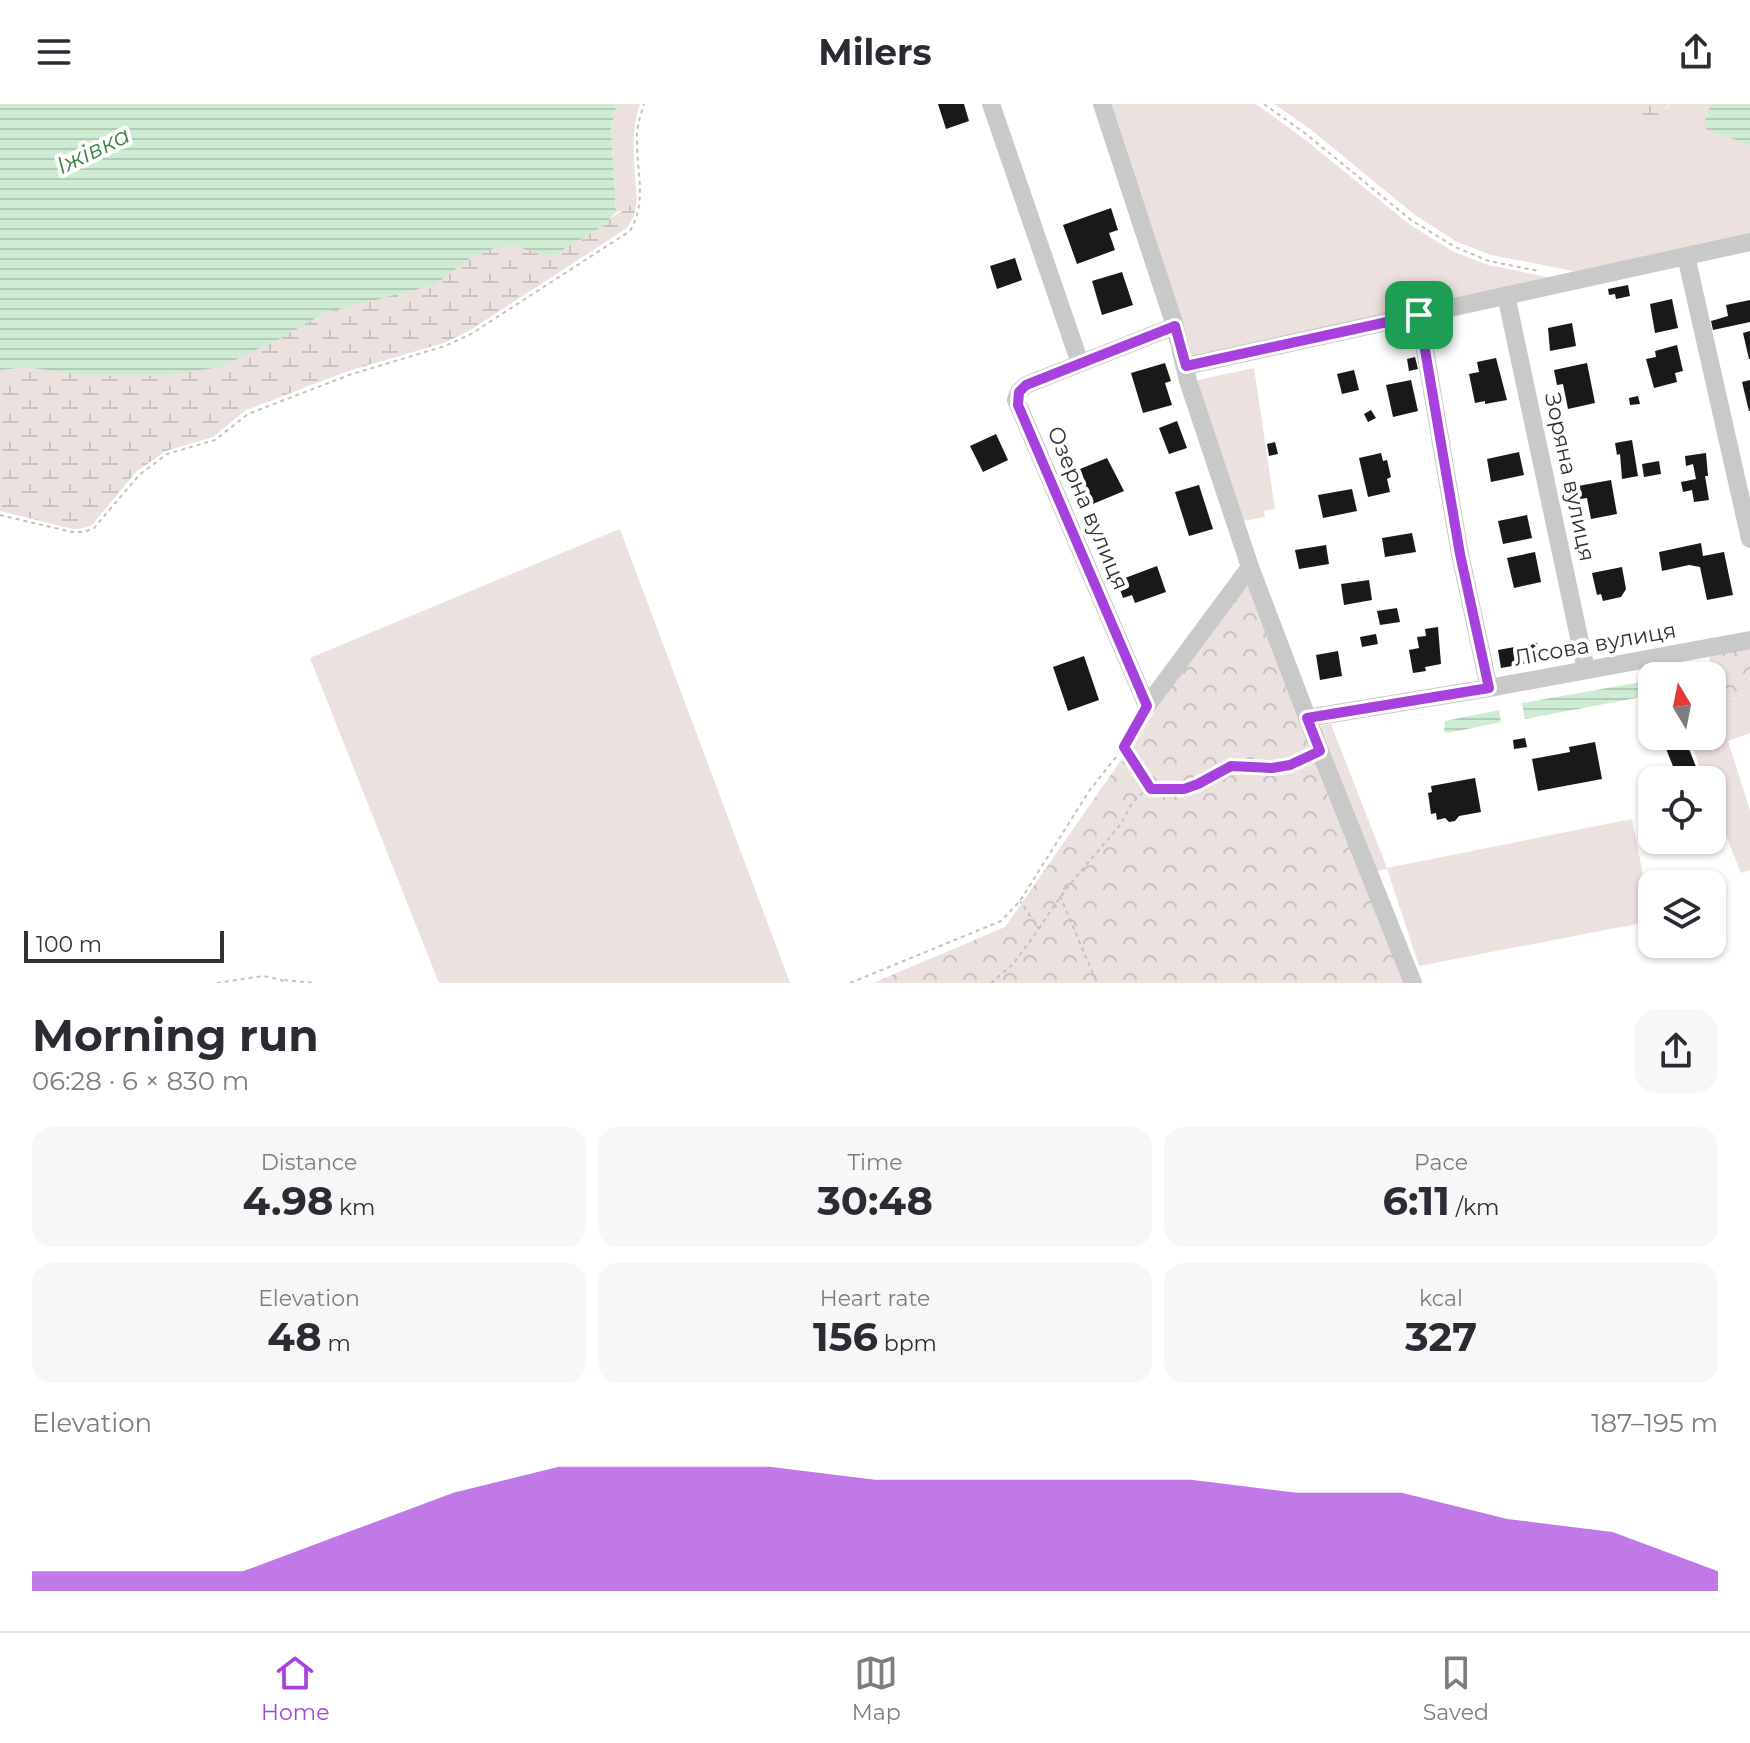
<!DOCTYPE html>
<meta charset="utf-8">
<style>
:root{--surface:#fff;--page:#f7f7f7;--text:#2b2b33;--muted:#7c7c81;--line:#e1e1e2;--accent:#a641dd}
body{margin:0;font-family:Montserrat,sans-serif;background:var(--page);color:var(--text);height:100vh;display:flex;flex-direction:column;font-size:30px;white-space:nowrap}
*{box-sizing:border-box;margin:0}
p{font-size:26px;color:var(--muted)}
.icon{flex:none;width:44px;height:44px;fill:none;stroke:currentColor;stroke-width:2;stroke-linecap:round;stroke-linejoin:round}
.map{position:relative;height:879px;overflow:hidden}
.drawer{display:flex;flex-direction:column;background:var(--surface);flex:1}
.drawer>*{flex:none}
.needle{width:52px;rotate:350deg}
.controls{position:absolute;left:1638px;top:558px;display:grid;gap:16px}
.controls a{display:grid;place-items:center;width:88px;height:88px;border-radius:16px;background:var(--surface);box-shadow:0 2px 6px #0004;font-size:40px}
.scale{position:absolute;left:24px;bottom:20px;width:200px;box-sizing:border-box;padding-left:8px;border:4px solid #323232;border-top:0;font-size:22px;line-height:28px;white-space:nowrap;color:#323232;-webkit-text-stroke:6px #fff;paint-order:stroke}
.pin{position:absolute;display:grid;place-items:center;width:68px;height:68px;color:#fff;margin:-34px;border-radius:16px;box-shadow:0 4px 12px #0006}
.round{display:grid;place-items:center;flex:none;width:84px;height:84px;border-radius:24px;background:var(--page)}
.head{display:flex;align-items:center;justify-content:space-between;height:136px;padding:0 32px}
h1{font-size:44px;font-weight:700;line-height:60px}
.stats{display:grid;grid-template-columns:repeat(3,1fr);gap:12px;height:136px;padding:8px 32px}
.stats div{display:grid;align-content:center;border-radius:20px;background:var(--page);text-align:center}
.stats b{font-size:40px;font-weight:700}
.stats small{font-size:22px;font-weight:400}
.stats p{font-size:22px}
.chart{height:224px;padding:16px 32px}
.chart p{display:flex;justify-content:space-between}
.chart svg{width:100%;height:144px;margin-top:8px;fill:var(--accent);opacity:.7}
header{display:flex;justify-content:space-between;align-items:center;height:104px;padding:0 32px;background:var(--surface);font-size:36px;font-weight:700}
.tabs{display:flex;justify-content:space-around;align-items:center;height:112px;border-top:2px solid var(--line);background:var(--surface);font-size:22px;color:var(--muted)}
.tabs a{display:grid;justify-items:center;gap:4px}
.tabs .on{color:var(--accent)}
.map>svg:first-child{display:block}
</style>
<header><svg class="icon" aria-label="menu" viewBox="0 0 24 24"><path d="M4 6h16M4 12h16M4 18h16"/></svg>Milers<svg class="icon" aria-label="share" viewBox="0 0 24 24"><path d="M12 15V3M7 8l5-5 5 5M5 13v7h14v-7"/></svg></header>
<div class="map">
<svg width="1750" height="879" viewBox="0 0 1750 879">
<defs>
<pattern id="forest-crowns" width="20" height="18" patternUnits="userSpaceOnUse" patternTransform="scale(2)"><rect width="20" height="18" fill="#ebe1df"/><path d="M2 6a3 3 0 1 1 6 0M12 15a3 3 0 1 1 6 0" fill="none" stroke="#cac2c0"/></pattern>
<pattern id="wetland-marsh" width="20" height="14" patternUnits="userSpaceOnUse" patternTransform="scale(2)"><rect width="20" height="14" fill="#ebe1df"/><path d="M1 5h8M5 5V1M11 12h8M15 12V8" fill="none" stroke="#cac2c0"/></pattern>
<pattern id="water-rules" width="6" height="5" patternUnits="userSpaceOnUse" patternTransform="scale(2)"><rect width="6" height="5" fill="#cfecd3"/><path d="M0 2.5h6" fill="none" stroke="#b2cbb6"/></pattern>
</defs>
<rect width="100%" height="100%" fill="#fff"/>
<g fill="#ebe1df">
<path d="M 617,0 L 640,0 C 629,32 635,64 637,97 L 625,106 L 616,108 L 611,24 Z"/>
<path d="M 1111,0 L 1256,0 L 1303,34 L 1409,120 L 1452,147 L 1488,161 L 1558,175 L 1189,255 Z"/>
<path d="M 1274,0 L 1620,0 L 1638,15 L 1668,4 L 1669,0 L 1750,0 L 1750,133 L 1584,169 L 1491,151 L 1457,138 L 1415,111 L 1310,25 Z"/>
<path d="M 1254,264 L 1275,405 L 1264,407 L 1265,413 L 1243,417 L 1193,277 Z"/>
<path d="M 620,425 L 790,879 L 439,879 L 310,554 Z"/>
<path d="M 1750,589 L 1750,629 L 1728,637 L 1750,706 L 1750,766 L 1741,769 L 1712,697 L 1712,676 L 1704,676 L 1689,632 L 1712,632 L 1712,601 Z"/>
<path d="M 1331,620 L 1387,764 L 1632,715 L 1652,817 L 1419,862 L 1387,765 L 1374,768 L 1319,627 L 1322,622 Z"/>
</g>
<g fill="url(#forest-crowns)">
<path d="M 1249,472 L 1404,879 L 873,879 L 1005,823 Z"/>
<path d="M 1750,544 L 1750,589 L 1720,598 L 1709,552 Z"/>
</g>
<g fill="url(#wetland-marsh)">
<path d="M 1620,0 L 1669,0 L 1659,13 L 1638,15 Z"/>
<path d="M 637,97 L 634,112 L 627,124 L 469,227 L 444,239 L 348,267 L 246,306 L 213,333 L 166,347 L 136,368 L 92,421 L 83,424 L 73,425 L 0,407 L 0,225 L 603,122 C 616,108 622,108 637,97 Z"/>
</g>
<g fill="url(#water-rules)">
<path d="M 0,0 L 617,0 L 611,24 L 616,108 L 603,122 L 550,153 L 515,142 L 497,143 L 473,152 L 434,181 L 324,209 L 281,234 L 220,263 L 162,272 L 90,272 L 26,263 L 0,266 Z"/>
<path d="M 1711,0 L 1750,0 L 1750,41 L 1706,25 L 1704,20 Z"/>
<path d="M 1652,576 L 1652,591 L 1525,615 L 1522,599 Z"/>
<path d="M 1499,606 L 1501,618 L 1448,629 L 1444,628 L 1445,617 Z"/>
</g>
<g fill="#191919">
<path d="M 938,0 L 964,0 L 969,17 L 946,25 Z"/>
<path d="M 1111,104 L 1118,126 L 1109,129 L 1115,146 L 1077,160 L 1063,121 Z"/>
<path d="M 1015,154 L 1022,176 L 997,185 L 990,162 Z"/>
<path d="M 1122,168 L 1133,201 L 1102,211 L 1092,177 Z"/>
<path d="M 1628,181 L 1630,192 L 1616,195 L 1615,190 L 1609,191 L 1608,185 Z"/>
<path d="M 1672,195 L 1678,224 L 1655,229 L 1650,200 Z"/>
<path d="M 1750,196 L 1750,218 L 1713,226 L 1711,217 L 1728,212 L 1726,201 Z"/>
<path d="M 1572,219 L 1576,242 L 1550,247 L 1548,224 Z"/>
<path d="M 1750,227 L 1750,255 L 1749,255 L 1743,229 Z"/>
<path d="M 1677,241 L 1683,267 L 1675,269 L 1677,278 L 1654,284 L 1646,255 L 1656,253 L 1655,247 Z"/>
<path d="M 1415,253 L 1418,265 L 1409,267 L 1407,255 Z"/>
<path d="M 1496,254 L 1507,296 L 1485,300 L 1485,297 L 1475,299 L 1469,270 L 1479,268 L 1477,258 Z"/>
<path d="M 1165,259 L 1171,277 L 1165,279 L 1172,301 L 1143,309 L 1131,269 Z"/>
<path d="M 1587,259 L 1595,299 L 1568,305 L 1563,280 L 1557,281 L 1554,266 Z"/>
<path d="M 1354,266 L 1359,286 L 1342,290 L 1337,270 Z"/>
<path d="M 1411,276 L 1418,307 L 1393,313 L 1386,281 Z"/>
<path d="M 1750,276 L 1750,307 L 1749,307 L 1742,278 Z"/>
<path d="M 1638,292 L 1640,300 L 1630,301 L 1629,294 Z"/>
<path d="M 1371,306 L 1376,314 L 1368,318 L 1364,310 Z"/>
<path d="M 1177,317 L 1187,344 L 1169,350 L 1159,324 Z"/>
<path d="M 996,330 L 1008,356 L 983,368 L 970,342 Z"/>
<path d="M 1632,336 L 1638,372 L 1622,375 L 1620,350 L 1617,351 L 1615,339 Z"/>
<path d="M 1275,338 L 1278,350 L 1269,352 L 1267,340 Z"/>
<path d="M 1519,348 L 1524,371 L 1491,378 L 1487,355 Z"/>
<path d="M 1381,349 L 1383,357 L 1387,356 L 1391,373 L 1387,375 L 1390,388 L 1368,393 L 1359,354 Z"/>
<path d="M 1706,349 L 1708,372 L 1705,372 L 1709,396 L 1694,398 L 1692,386 L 1683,388 L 1681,378 L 1696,375 L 1693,360 L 1686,362 L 1685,352 Z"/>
<path d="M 1107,354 L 1124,387 L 1088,402 L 1080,382 L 1086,380 L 1080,365 Z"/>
<path d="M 1659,357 L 1661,370 L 1644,373 L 1642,360 Z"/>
<path d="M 1611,376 L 1617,410 L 1591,415 L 1587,394 L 1580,395 L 1578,382 Z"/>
<path d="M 1199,381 L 1213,425 L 1189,432 L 1175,388 Z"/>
<path d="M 1352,385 L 1357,407 L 1323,414 L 1318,391 Z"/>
<path d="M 1527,411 L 1532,434 L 1503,440 L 1498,417 Z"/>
<path d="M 1412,429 L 1416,448 L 1385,453 L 1382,434 Z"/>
<path d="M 1701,439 L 1703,452 L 1724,448 L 1733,491 L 1707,496 L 1700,463 L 1689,461 L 1662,467 L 1659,448 Z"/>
<path d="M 1326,441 L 1329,460 L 1299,465 L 1295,446 Z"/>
<path d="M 1535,448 L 1541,478 L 1514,484 L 1507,454 Z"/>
<path d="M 1157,462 L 1166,488 L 1135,499 L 1132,491 L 1123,494 L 1117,477 Z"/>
<path d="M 1622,463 L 1626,485 L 1621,493 L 1603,497 L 1601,490 L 1597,491 L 1592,469 Z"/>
<path d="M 1369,476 L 1372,496 L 1344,501 L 1341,480 Z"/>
<path d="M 1397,504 L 1400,518 L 1380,521 L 1377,507 Z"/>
<path d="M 1438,523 L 1441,560 L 1425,563 L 1426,567 L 1413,569 L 1409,546 L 1419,544 L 1417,533 L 1426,532 L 1425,525 Z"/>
<path d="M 1376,530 L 1378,540 L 1362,543 L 1360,533 Z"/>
<path d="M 1537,539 L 1540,557 L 1501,564 L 1498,546 Z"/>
<path d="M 1338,547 L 1342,572 L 1320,576 L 1316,551 Z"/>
<path d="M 1084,552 L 1099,596 L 1068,607 L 1053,563 Z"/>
<path d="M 1676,632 L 1684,632 L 1698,668 L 1678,675 L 1663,637 Z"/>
<path d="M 1525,634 L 1527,643 L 1514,645 L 1513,636 Z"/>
<path d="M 1595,638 L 1602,675 L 1538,687 L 1532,655 L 1570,648 L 1569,643 Z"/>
<path d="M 1475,674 L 1481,708 L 1459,712 L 1455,717 L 1449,718 L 1445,714 L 1437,716 L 1436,709 L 1431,710 L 1428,689 L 1432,688 L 1431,682 Z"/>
</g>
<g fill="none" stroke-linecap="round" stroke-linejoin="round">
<g stroke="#c2c2c2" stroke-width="2" stroke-dasharray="4 4" stroke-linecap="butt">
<path d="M 1264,0 L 1306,30 L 1411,116 L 1455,143 L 1489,157 L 1539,167"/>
<path d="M 0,411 L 72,428 L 84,428 L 94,424 L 139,371 L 167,350 L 215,336 L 248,310 L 349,271 L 445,242 L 471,230 L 630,127 C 647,98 637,70 637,38 C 636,24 640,13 644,0"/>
<path d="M 1125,644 L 1151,685 L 1184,685 L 1198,680 L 1231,662 L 1272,664 L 1290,661 L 1304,654"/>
<path d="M 1060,792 L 1097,879"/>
<path d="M 1039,825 C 1061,788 1088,759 1116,726 C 1130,710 1128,694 1151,685"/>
<path d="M 284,876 L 315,879"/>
<path d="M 217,879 L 263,872 L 282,876 L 283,879"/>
<path d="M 850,879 L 1001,817 L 1020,797 L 1089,687 L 1124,643 L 1138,617"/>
<path d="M 991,879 L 1013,860 L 1039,825 L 1020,797"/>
</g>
<g stroke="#c9c9c9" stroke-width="18">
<path d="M 991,0 L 1080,259"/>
<path d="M 1102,0 L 1175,222 L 1188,277 L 1250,463 L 1320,647 L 1413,879"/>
<path d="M 1686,152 L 1750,435"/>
<path d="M 1506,191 L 1586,566"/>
<path d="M 1419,211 L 1460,450 L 1489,584"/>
<path d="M 1186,262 L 1750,138"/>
<path d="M 1147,602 L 1016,296 L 1019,288 L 1026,281 L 1175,222"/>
<path d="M 1147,602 L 1250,463"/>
<path d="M 1307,614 L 1489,584 L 1750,536"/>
</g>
</g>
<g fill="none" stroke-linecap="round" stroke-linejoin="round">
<defs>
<path id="route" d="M 1419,211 L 1460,450 L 1489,584 L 1307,614 L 1320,647 L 1290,661 L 1272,664 L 1231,662 L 1198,680 L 1184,685 L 1151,685 L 1124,643 L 1147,602 L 1018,301 L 1019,288 L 1026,281 L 1175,222 L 1186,262 Z"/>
</defs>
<use href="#route" stroke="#fff" stroke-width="16"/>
<use href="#route" stroke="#a641dd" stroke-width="10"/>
</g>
<g text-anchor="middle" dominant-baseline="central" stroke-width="8" stroke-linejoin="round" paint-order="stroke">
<g font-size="22" fill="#323232" stroke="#fff">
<text transform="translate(1570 373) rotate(78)">Зоряна вулиця</text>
<text transform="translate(1088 404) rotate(67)">Озерна вулиця</text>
<text transform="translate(1595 540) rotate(-10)">Лісова вулиця</text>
</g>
<g font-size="24" font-style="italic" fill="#3e8446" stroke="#fff">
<text transform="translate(93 46) rotate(-26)">Іжівка</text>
</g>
</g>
</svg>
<div class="controls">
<a><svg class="needle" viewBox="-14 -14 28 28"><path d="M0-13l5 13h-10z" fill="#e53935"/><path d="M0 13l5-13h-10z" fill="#7c7c81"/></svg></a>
<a><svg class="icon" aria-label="locate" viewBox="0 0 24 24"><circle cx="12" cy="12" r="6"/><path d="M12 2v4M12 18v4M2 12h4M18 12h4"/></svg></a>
<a><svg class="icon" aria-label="layers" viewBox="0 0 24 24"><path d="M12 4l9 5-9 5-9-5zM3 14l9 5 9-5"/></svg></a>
</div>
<div class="scale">100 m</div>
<div class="pin" style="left:1419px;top:211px;background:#1e9e55"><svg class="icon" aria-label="arrive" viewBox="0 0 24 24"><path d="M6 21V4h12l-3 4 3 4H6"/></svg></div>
</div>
<section class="drawer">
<div class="head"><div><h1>Morning run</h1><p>06:28 · 6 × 830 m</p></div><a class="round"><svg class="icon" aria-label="share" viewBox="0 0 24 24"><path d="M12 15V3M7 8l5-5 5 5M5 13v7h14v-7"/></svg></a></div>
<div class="stats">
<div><p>Distance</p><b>4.98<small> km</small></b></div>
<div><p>Time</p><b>30:48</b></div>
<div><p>Pace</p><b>6:11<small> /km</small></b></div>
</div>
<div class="stats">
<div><p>Elevation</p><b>48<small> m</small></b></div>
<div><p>Heart rate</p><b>156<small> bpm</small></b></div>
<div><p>kcal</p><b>327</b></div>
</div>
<div class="chart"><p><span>Elevation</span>187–195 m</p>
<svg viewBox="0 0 160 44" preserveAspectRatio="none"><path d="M0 44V38L10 38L20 38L30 26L40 14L50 6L60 6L70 6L80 10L90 10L100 10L110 10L120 14L130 14L140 22L150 26L160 38V44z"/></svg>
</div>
</section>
<nav class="tabs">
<a class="on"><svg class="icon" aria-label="home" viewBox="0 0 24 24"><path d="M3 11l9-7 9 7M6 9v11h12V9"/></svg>Home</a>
<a><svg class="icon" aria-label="map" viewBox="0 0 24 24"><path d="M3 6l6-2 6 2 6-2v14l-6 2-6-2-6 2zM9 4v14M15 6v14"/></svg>Map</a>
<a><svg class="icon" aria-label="saved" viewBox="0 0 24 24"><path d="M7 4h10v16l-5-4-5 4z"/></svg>Saved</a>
</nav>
